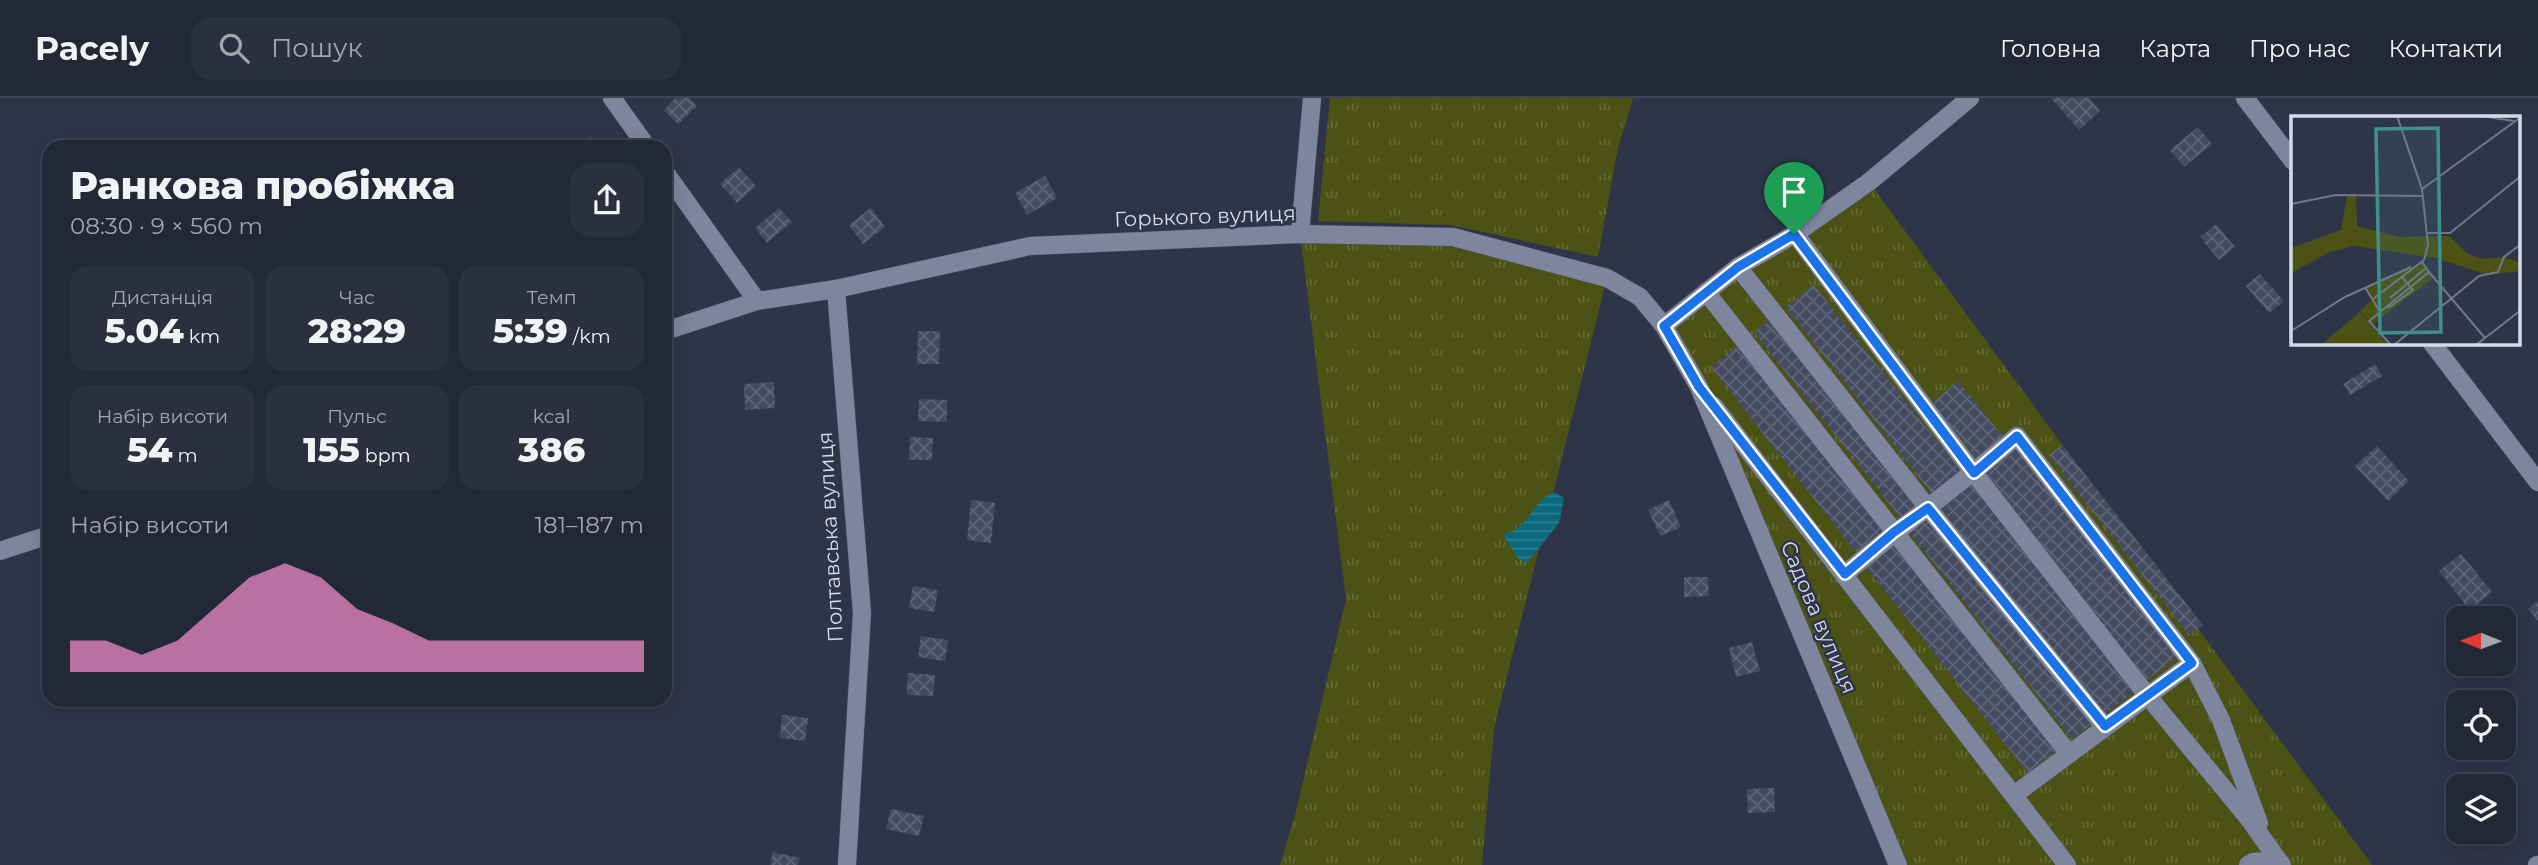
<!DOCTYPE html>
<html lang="uk">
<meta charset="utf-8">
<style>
:root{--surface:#232837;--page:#2b303f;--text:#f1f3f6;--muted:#a3a6ad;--line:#404452;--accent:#f790ce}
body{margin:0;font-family:Montserrat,sans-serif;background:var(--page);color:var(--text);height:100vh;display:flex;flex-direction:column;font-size:26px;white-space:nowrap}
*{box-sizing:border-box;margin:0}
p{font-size:23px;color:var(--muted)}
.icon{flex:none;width:38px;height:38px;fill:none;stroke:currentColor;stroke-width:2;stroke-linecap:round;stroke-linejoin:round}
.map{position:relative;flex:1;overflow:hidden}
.drawer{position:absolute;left:42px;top:42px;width:630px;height:567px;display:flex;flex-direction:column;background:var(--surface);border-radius:21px;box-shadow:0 4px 18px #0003,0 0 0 2px var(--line)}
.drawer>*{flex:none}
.needle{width:46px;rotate:271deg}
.controls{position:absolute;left:2446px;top:508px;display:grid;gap:14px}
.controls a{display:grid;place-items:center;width:70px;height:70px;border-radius:14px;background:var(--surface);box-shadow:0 4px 18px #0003,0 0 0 2px var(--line);font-size:35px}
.pin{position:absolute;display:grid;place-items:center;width:60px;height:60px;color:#fff;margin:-72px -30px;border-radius:50% 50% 50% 0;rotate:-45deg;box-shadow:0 0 7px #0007}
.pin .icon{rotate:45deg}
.round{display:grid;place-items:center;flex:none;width:74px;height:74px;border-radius:21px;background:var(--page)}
.overview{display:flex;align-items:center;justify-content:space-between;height:119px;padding:0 28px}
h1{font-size:38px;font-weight:800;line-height:52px}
.figures{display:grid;grid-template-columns:repeat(3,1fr);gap:10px;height:119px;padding:7px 28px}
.figures div{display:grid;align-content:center;border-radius:18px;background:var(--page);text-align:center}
.figures b{font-size:35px;font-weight:800}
.figures small{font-size:19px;font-weight:400}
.figures p{font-size:19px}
.chart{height:196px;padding:14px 28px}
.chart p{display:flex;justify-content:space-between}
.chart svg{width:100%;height:126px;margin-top:7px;fill:var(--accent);opacity:.7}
header{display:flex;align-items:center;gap:42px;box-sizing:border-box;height:98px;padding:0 35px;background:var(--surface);border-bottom:2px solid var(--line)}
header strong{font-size:33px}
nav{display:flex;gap:38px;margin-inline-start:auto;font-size:24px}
.search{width:490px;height:63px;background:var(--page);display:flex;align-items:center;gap:18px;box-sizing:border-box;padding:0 24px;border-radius:21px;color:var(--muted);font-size:26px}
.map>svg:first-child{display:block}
</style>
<header>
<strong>Pacely</strong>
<div class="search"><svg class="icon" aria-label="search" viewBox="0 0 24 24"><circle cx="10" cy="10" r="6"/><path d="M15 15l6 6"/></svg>Пошук</div>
<nav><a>Головна</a><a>Карта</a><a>Про нас</a><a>Контакти</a></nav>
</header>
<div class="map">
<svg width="2538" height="767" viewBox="0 0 2538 767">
<defs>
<pattern id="grass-tufts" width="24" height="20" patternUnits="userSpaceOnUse" patternTransform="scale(1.75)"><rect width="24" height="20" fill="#4b5214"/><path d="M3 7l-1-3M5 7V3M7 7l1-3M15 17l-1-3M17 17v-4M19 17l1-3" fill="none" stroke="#646a36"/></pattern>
<pattern id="water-rules" width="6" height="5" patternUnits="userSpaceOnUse" patternTransform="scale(1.75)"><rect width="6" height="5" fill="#0a697c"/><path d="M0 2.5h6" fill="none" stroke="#2d7e8f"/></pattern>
<pattern id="building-cross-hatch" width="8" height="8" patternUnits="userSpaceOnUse" patternTransform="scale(1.75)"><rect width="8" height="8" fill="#444b60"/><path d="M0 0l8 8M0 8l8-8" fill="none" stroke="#5e6477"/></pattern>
</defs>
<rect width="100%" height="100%" fill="#2f3549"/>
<g fill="url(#grass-tufts)">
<path d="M 1330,0 L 1633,0 L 1618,50 L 1598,159 L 1451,127 L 1318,123 Z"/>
<path d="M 1869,84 L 2372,767 L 1898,767 L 1664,228 Z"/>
<path d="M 1300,136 L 1453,139 L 1607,180 L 1494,630 L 1482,767 L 1280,767 L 1296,713 L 1346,501 Z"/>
</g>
<path fill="url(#water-rules)" d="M 1554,394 L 1564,400 L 1559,425 L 1527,465 L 1517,459 L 1503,437 C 1531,429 1531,403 1554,394 Z"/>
<g fill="url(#building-cross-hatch)">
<path d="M 675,0 L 689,0 L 697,8 L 678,26 L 664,12 Z"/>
<path d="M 2051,0 L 2089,0 L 2100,13 L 2079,32 Z"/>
<path d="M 2198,29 L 2212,46 L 2184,69 L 2170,52 Z"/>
<path d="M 591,39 L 595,49 L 568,49 Z"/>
<path d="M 739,69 L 756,88 L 737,105 L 720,86 Z"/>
<path d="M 1045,78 L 1057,100 L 1027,117 L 1015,95 Z"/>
<path d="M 779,110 L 792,124 L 767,145 L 755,130 Z"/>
<path d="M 871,110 L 885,129 L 863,146 L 849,127 Z"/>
<path d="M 2216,126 L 2235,149 L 2219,162 L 2200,139 Z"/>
<path d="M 2260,176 L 2284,203 L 2269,215 L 2246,188 Z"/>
<path d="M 1814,187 L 1962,375 L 1934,398 L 1786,209 Z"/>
<path d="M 1773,219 L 1921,407 L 1902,422 L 1754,234 Z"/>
<path d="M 918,233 L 940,233 L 939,266 L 917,266 Z"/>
<path d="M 1740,246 L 1888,434 L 1858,457 L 1711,269 Z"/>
<path d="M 2375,266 L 2382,278 L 2350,297 L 2343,286 Z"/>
<path d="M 1958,283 L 2004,340 L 1978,362 L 1932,305 Z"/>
<path d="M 774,284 L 775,310 L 745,312 L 744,286 Z"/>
<path d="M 919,301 L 947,302 L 947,324 L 918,323 Z"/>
<path d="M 910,339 L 933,340 L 932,362 L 909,362 Z"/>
<path d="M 2062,347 L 2203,527 L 2189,537 L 2049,357 Z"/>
<path d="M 2015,348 L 2178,558 L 2147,582 L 1984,372 Z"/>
<path d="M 2377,348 L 2409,383 L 2388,403 L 2355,368 Z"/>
<path d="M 1970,385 L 2133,594 L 2103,618 L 1940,409 Z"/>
<path d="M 971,402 L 995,405 L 991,445 L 967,442 Z"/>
<path d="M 1669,402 L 1681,429 L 1660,438 L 1648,412 Z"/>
<path d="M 1931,414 L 2094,624 L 2072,641 L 1908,432 Z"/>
<path d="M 1895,446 L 2056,652 L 2028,675 L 1866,469 Z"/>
<path d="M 2461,456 L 2492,494 L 2470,512 L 2439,473 Z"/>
<path d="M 1684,479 L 1708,479 L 1709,498 L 1684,499 Z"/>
<path d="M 913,488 L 938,492 L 934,514 L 909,510 Z"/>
<path d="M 2538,503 L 2538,523 L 2528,511 Z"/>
<path d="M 921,538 L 948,542 L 945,563 L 918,559 Z"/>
<path d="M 1752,544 L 1760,573 L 1736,579 L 1729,550 Z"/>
<path d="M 908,575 L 935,577 L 933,598 L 907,597 Z"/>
<path d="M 782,617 L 808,620 L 805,643 L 780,640 Z"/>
<path d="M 1774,690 L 1775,714 L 1748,715 L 1747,691 Z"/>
<path d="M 891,711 L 924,718 L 919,738 L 886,731 Z"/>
<path d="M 773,754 L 800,760 L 798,767 L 770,767 Z"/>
</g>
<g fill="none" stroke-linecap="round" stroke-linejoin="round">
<defs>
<g id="minor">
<path d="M 612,0 L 647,49"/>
<path d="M 2245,0 L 2293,63"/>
<path d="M 665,74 L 757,203"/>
<path d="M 1300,136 L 1312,0"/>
<path d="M 1795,136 L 1869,84 L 1970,0"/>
<path d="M 1738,169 L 1928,410 L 2105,629"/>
<path d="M 836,191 L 862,515 L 847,767"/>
<path d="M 1706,194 L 2069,656"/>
<path d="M 1664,228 L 1738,169 L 1795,136 L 1974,375 L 2147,597 L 2249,721 L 2278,762"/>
<path d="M 665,233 L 757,203 L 836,191 L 1030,148 L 1300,136 L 1453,139 L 1607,180 L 1640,199 L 1664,228 L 1699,289 L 1898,767"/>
<path d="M 2432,245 L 2538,384"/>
<path d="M 1714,308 L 2067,767"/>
<path d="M 0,453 L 49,437"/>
<path d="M 1845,476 C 1901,428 1961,386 2017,338 L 2192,565 L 2221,622 L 2259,725"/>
<path d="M 2014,697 L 2192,565"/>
<path d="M 2248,767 L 2253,764 L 2278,762 L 2282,767"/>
<path d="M 2537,767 L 2538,767"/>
</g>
</defs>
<use href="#minor" stroke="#4c5163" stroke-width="19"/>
<use href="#minor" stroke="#7e869e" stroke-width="18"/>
</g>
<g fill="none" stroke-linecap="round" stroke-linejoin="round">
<defs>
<path id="route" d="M 1794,136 L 1974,375 L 2017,338 L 2192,565 L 2105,628 L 1928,410 L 1894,434 L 1845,476 L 1699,289 L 1664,228 L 1738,169 Z"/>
</defs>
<use href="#route" stroke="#fff" stroke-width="14"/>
<use href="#route" stroke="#1a73e8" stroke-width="9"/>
</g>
<g text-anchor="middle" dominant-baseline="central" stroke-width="5" stroke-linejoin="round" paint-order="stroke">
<g font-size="21" fill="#d6dae7" stroke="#2f3549">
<text transform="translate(1205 118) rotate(-2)">Горького вулиця</text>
<text transform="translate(830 439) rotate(-93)">Полтавська вулиця</text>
<text transform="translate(1819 519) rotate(67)">Садова вулиця</text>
</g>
</g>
<g transform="translate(2291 18)">
<rect width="229" height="229" fill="#2f3549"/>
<path d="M 56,80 L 65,80 L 66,110 L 108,121 L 158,120 L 176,137 L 192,143 L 213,141 L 230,147 L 229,155 L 197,159 L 145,142 L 63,130 L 39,136 L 0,157 L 0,132 L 50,114 ZM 131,146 L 142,162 L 81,209 L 69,195 L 82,183 L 74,171 Z" fill="#4b5214"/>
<path d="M 69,196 L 97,229 L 30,229 Z" fill="#4b5214"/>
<path fill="none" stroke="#727788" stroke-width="2" d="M 190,0 L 223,5M 131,73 L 230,1M 0,88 L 45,79 L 132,80M 137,117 L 159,117 L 230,60M 138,156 L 194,222M 74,171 L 89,196 L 78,205 L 100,229M 99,182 L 135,152M 82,183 L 133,144 L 137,129 L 131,73 L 106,0M 97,192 L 122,174 L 111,161M 89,196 L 138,156 L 131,146M 0,215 L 54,181 L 120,151M 103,229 L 188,160 L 207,156 L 213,141 L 230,128M 185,229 L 230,194"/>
<path fill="#418f8c" fill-opacity="0.15" stroke="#418f8c" stroke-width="3.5" d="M 147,12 L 150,216 L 89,217 L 85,13 Z"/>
<rect width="229" height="229" fill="none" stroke="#d6dae7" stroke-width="3.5"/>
</g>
</svg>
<div class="controls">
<a><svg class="needle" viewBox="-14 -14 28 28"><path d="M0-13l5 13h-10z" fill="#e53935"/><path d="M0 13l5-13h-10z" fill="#a3a6ad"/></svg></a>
<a><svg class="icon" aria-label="locate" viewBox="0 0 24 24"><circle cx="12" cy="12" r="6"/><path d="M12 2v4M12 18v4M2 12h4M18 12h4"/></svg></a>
<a><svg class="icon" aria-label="layers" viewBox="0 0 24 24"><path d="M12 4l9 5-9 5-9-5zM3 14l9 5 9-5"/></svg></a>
</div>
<div class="pin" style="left:1794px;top:136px;background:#1e9e55"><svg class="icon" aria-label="arrive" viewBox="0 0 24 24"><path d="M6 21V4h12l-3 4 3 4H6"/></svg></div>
<section class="drawer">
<div class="overview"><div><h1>Ранкова пробіжка</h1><p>08:30 · 9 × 560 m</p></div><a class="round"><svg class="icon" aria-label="share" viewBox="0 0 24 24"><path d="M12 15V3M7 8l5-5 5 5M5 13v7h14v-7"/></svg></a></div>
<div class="figures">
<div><p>Дистанція</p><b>5.04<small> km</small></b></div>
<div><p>Час</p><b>28:29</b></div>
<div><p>Темп</p><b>5:39<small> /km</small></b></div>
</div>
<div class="figures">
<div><p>Набір висоти</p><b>54<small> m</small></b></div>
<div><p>Пульс</p><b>155<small> bpm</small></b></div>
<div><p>kcal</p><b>386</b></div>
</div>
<div class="chart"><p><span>Набір висоти</span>181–187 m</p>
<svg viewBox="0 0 160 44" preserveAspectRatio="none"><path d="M0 44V33L10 33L20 38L30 33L40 22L50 11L60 6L70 11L80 22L90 27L100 33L110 33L120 33L130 33L140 33L150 33L160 33V44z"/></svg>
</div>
</section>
</div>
